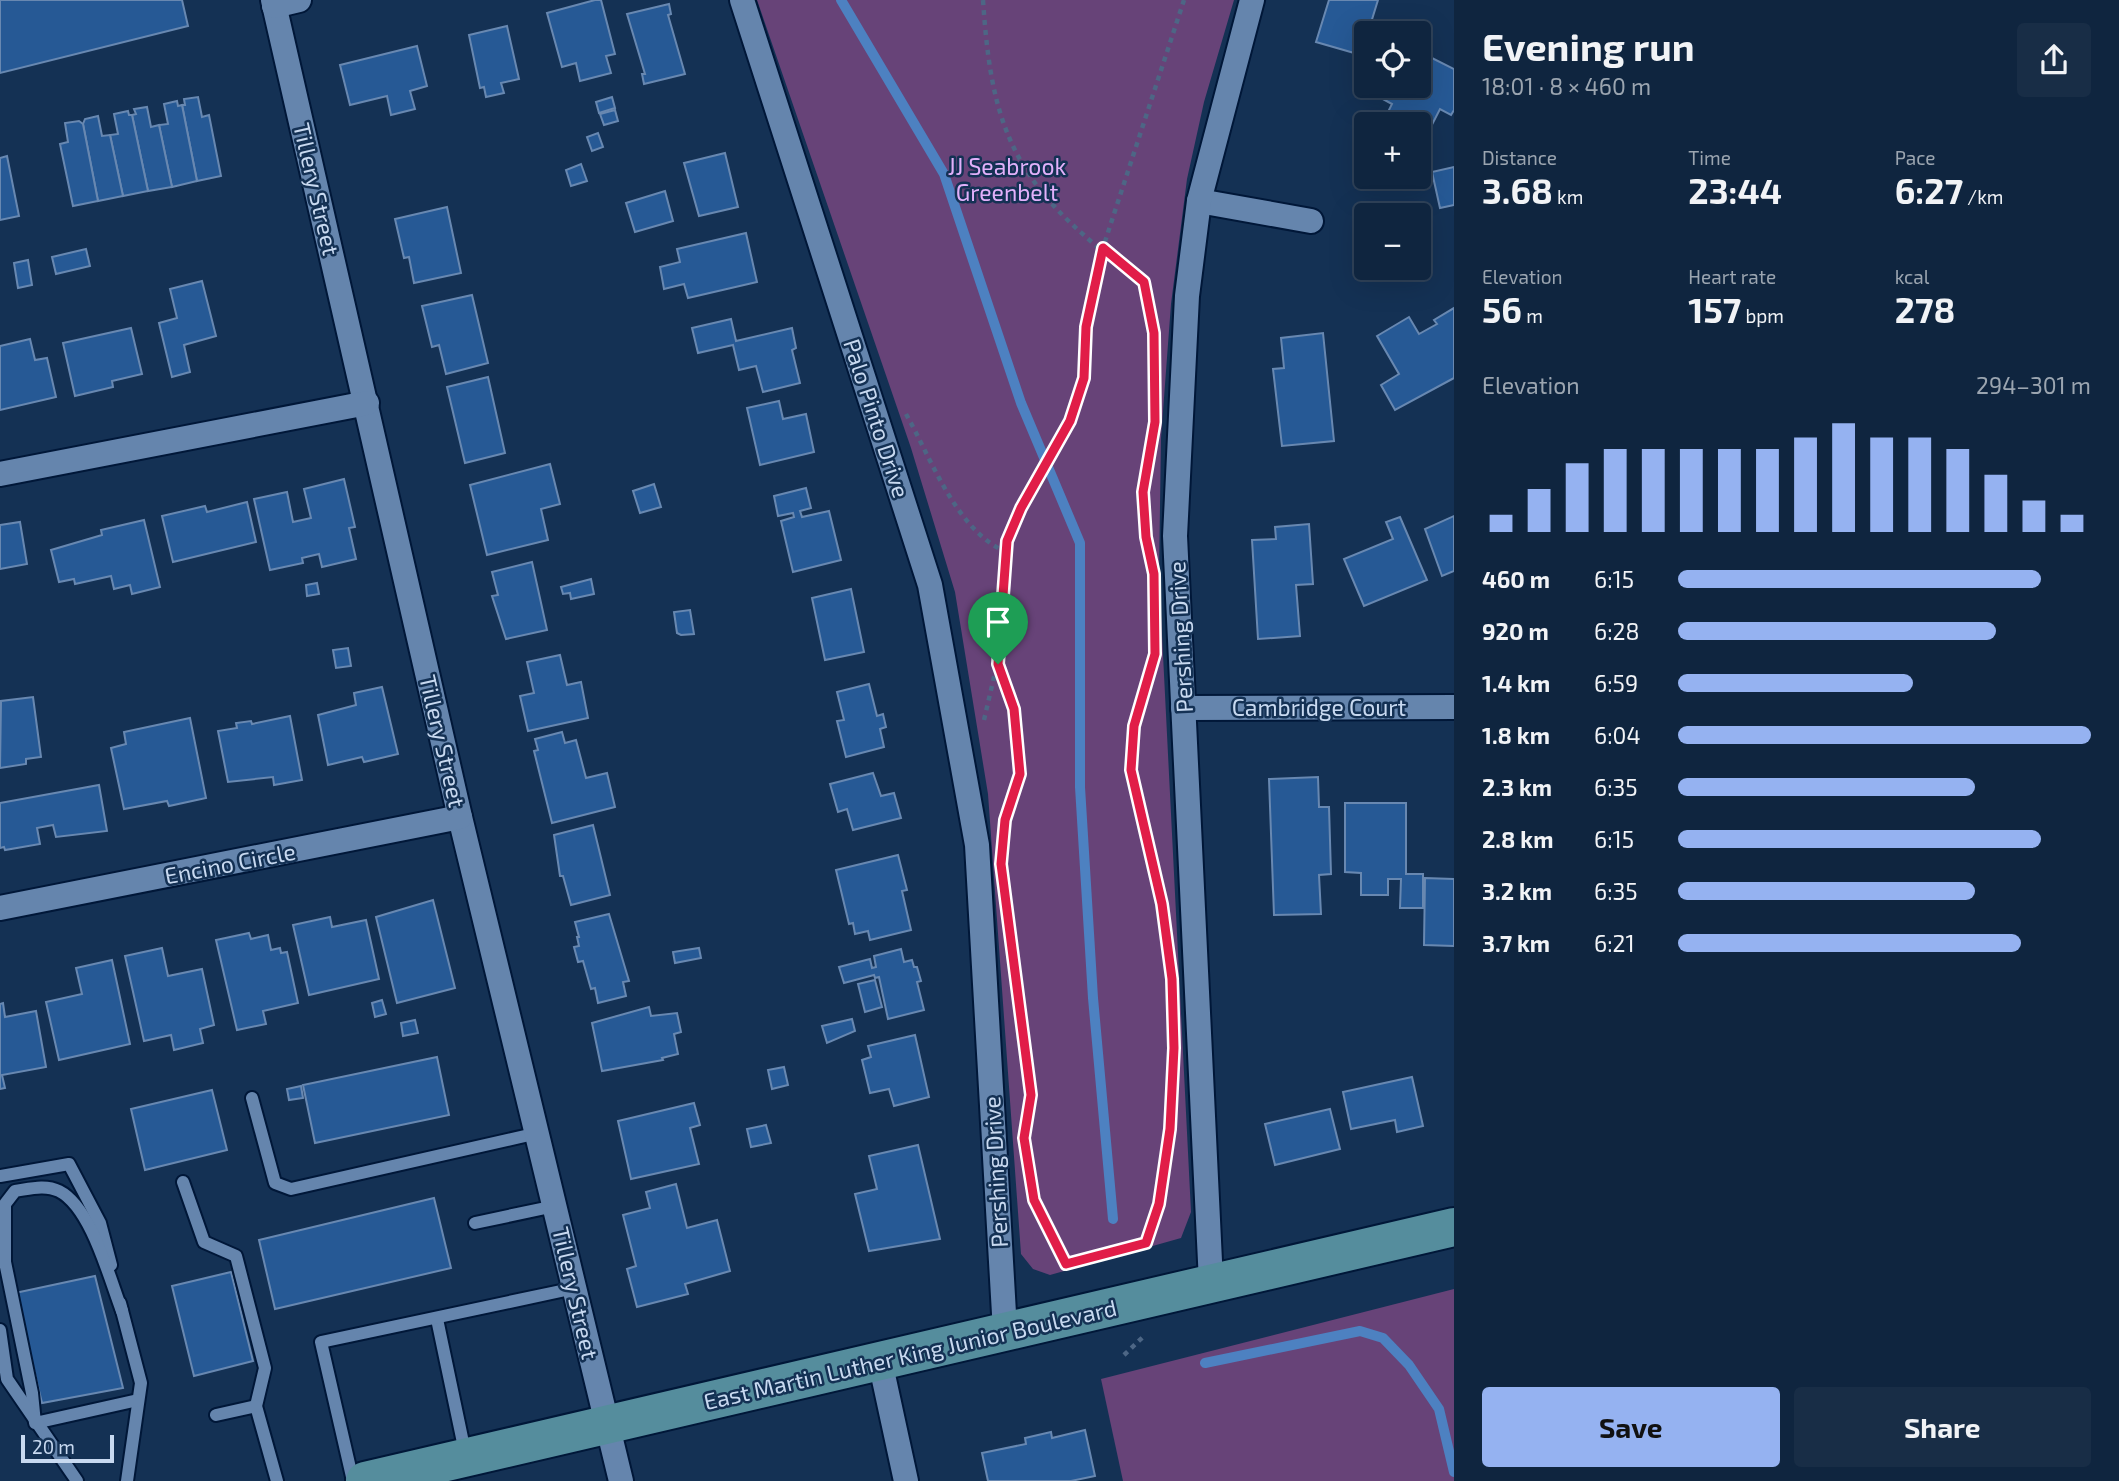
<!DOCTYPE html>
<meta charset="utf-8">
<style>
:root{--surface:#0f253f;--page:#182d46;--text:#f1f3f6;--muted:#9ba5b0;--line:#2f4259;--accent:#95b2f1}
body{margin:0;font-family:"Exo 2",sans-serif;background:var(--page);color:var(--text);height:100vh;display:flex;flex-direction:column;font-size:26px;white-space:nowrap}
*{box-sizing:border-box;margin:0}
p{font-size:23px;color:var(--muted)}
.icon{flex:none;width:38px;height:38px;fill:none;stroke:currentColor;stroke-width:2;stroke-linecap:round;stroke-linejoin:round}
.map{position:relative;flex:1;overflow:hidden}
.details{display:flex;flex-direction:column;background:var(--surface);width:665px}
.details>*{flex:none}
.buttons{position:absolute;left:1354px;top:21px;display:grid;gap:14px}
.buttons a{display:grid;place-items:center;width:77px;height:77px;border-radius:7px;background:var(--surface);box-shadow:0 7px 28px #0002,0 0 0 2px var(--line);font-size:35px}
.scale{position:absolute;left:21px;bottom:18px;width:93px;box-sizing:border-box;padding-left:7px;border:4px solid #c8d9f0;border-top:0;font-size:19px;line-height:24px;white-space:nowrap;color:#c8d9f0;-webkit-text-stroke:5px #143154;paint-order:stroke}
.pin{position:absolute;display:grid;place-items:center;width:60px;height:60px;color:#fff;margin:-72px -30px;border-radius:50% 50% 50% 0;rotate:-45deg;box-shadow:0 0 7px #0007}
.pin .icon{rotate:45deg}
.round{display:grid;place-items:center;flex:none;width:74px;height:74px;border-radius:7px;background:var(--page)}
.summary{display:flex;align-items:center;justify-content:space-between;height:119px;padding:0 28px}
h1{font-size:38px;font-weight:700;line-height:52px}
.figures{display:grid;grid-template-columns:repeat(3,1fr);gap:10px;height:119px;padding:7px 28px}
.figures div{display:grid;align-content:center}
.figures b{font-size:35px;font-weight:700}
.figures small{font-size:19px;font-weight:400}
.figures p{font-size:19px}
.chart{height:196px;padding:14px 28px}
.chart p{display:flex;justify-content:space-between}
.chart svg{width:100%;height:126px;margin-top:7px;stroke:var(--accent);stroke-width:6}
.button{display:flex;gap:14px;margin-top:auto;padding:14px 28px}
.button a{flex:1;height:80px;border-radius:7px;background:var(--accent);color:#111;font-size:28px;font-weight:700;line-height:80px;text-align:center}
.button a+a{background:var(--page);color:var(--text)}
ul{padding:0 28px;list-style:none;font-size:23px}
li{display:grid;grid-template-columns:112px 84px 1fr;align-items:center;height:52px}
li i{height:18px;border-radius:9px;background:var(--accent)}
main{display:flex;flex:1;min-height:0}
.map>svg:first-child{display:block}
</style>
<main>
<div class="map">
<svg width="1454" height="1481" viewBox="0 0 1454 1481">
<rect width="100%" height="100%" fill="#143154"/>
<g fill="#674378">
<path d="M 757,0 L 1234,0 L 1204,102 L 1187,179 L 1171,304 L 1161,438 L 1159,575 L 1191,1212 L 1181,1238 L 1050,1275 L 1033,1269 L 1021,1254 L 988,794 L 955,592 L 911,448 Z"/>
<path d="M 1454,1289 L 1454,1481 L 1123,1481 L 1101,1379 Z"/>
</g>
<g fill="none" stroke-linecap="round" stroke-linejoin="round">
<g stroke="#4d81c1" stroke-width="10">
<path d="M 841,0 L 944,174 L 1021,403 L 1080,543 L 1080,787 L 1093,998 L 1113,1219"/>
<path d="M 1205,1363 L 1360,1331 L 1383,1338 L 1409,1365 L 1439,1409 L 1454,1472"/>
</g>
</g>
<g fill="#265995" stroke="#6888b1" stroke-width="2">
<path d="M 0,0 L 182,0 L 188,26 L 0,73 Z"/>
<path d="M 595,0 L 601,0 L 615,54 L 606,56 L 611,73 L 580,81 L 576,63 L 562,67 L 547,13 Z"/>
<path d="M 1329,0 L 1378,0 L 1361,55 L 1316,42 Z"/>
<path d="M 669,4 L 671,14 L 668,15 L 685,74 L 644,84 L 642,74 L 645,74 L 627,14 Z"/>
<path d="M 507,26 L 519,79 L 501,83 L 504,93 L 486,97 L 484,87 L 480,88 L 469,35 Z"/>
<path d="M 417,46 L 427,86 L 410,91 L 415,109 L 391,115 L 387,96 L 350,105 L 340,65 Z"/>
<path d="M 1420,52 L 1454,69 L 1454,110 L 1451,115 L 1440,109 L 1419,150 L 1419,124 L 1382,124 L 1392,104 L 1381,98 L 1387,86 L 1419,86 Z"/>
<path d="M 198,97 L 202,117 L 209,115 L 221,176 L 197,181 L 182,105 L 185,105 L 184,99 Z"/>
<path d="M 612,97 L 615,108 L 599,113 L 596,102 Z"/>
<path d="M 177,101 L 178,106 L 182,105 L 197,181 L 172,187 L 159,125 L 168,124 L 164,104 Z"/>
<path d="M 147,107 L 151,127 L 159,125 L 172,187 L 148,191 L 132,115 L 136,114 L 134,109 Z"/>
<path d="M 615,110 L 618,121 L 604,125 L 600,114 Z"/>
<path d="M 128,111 L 129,115 L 132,115 L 148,191 L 123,196 L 110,135 L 118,134 L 114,114 Z"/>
<path d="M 98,116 L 102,136 L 110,135 L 123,196 L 98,201 L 83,124 L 85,119 Z"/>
<path d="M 79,121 L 83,124 L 98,201 L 73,206 L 60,144 L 68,142 L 65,123 Z"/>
<path d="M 598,133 L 603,147 L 592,151 L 587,137 Z"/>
<path d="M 725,153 L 738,207 L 699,216 L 684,163 Z"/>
<path d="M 7,156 L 19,216 L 0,220 L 0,158 Z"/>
<path d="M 581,164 L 587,181 L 571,186 L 566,170 Z"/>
<path d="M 1454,167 L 1454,205 L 1440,208 L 1432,172 Z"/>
<path d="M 665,191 L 673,221 L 635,232 L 626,203 Z"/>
<path d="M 447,207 L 461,273 L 414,283 L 409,257 L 404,258 L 395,219 Z"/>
<path d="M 746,233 L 757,282 L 688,298 L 684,284 L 664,289 L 660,267 L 680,262 L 677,249 Z"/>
<path d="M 86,249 L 90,266 L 56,274 L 52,257 Z"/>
<path d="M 28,260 L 32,285 L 18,288 L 14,263 Z"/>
<path d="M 202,281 L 216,336 L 184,345 L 190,372 L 172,377 L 159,323 L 177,318 L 170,289 Z"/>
<path d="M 472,295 L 488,363 L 446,374 L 439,345 L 432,347 L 422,306 Z"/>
<path d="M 1454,308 L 1454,378 L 1395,410 L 1381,385 L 1399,374 L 1377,336 L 1409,317 L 1419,334 L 1437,324 L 1434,320 Z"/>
<path d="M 731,319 L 736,341 L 792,328 L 796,348 L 792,350 L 800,383 L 763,392 L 756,366 L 739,370 L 733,345 L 698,353 L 692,328 Z"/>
<path d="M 131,328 L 142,374 L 112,381 L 113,387 L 75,396 L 63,343 Z"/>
<path d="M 1323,333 L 1334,441 L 1282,446 L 1273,369 L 1284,368 L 1281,338 Z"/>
<path d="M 30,339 L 35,360 L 47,358 L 56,397 L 0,410 L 0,346 Z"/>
<path d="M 488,377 L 505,453 L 465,463 L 447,387 Z"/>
<path d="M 779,401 L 783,419 L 806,414 L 814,452 L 760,465 L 747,408 Z"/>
<path d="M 550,464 L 560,504 L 541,509 L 548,540 L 487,555 L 470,485 Z"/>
<path d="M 344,479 L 355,527 L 349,528 L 356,559 L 322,567 L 319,554 L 302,558 L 303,563 L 270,570 L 254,499 L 287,492 L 293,522 L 311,518 L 304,489 Z"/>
<path d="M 654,484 L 661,507 L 640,513 L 633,491 Z"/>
<path d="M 806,488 L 811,508 L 800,511 L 802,517 L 829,511 L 841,560 L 793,572 L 781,521 L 794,517 L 793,513 L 778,516 L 774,496 Z"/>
<path d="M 247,502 L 256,542 L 173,562 L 162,516 L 205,506 L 207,512 Z"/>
<path d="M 1454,516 L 1454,571 L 1442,576 L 1425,529 Z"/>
<path d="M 1400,517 L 1427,580 L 1364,606 L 1344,559 L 1393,539 L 1386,522 Z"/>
<path d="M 144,520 L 160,587 L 132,594 L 130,585 L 114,589 L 111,576 L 75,584 L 74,579 L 59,582 L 51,550 L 102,535 L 101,530 Z"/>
<path d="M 20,522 L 27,564 L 0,569 L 0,525 Z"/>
<path d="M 1309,524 L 1313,584 L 1296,585 L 1300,636 L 1258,639 L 1252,540 L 1276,539 L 1275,527 Z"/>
<path d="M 532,562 L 547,630 L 506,639 L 492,596 L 498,595 L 492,572 Z"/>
<path d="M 591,579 L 594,594 L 571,599 L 570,593 L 563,594 L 561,587 Z"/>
<path d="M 317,583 L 319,594 L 307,596 L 306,585 Z"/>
<path d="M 851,589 L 864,652 L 825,660 L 812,598 Z"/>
<path d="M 690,610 L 694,634 L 681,635 L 677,633 L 674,612 Z"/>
<path d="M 348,648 L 351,666 L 336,668 L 333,650 Z"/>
<path d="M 560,655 L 567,685 L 581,682 L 588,718 L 528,731 L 520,696 L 534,693 L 527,662 Z"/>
<path d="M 869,684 L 877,716 L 883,714 L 886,727 L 880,729 L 884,747 L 846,757 L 837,721 L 844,720 L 837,692 Z"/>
<path d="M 382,687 L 398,754 L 364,762 L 362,757 L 328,765 L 318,715 L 356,705 L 354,693 Z"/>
<path d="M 33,697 L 41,757 L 26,759 L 26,764 L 0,768 L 1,701 Z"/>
<path d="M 290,716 L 302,780 L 274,785 L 273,777 L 228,782 L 218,731 L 237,728 L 236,723 L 251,721 L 252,724 Z"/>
<path d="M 190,718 L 206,798 L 169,806 L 167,801 L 124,809 L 111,748 L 126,744 L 124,732 Z"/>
<path d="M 562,732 L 565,743 L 576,740 L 586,778 L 607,773 L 615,807 L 552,823 L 534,751 L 538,750 L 535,739 Z"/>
<path d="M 873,773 L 881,796 L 894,793 L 901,818 L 853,830 L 847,809 L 838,812 L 830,784 Z"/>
<path d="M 1318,777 L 1319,807 L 1329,807 L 1331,874 L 1319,875 L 1321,914 L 1274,915 L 1269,779 Z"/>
<path d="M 99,785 L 107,831 L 56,837 L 53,825 L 37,828 L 40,844 L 5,850 L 4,847 L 0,848 L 0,803 Z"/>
<path d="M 1345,803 L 1406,803 L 1406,874 L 1423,874 L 1423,908 L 1400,908 L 1401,879 L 1388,879 L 1388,895 L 1361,895 L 1361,873 L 1345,872 Z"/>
<path d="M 593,825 L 610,895 L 571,905 L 563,876 L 560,876 L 554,835 Z"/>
<path d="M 898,855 L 907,890 L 902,891 L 911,930 L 870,940 L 868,931 L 855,934 L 853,923 L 849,924 L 836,870 Z"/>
<path d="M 1425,878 L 1454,879 L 1454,946 L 1424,945 Z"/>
<path d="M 433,900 L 455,988 L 397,1003 L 376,917 Z"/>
<path d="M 609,914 L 629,981 L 623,982 L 626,996 L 598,1003 L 595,988 L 591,989 L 583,961 L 578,962 L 574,947 L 579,946 L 577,937 L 579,937 L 575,922 Z"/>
<path d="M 330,917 L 332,927 L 366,920 L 379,979 L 309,995 L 293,925 Z"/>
<path d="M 249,933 L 251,939 L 268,935 L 271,950 L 280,948 L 281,953 L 287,952 L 298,1003 L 263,1011 L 266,1024 L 237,1030 L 216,940 Z"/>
<path d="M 162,948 L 168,976 L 202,969 L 214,1025 L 200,1029 L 203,1043 L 174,1050 L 171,1035 L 144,1041 L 125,956 Z"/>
<path d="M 699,948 L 701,958 L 675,963 L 673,952 Z"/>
<path d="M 901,949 L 904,962 L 912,960 L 914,967 L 917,967 L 921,981 L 917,982 L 924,1010 L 888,1019 L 879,977 L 875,978 L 874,975 L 844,983 L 839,967 L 870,959 L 872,968 L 876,967 L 874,956 Z"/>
<path d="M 112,960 L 130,1044 L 59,1060 L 46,1002 L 82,994 L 76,968 Z"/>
<path d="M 875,980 L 882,1007 L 865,1012 L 858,984 Z"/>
<path d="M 382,1000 L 386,1014 L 375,1017 L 372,1003 Z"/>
<path d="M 3,1003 L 5,1017 L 36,1011 L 46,1067 L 2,1075 L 5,1088 L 0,1089 L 0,1004 Z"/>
<path d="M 649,1007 L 651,1016 L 677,1013 L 681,1032 L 674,1034 L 678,1054 L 662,1058 L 663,1060 L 602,1071 L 592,1023 Z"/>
<path d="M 852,1019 L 855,1031 L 827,1043 L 822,1026 Z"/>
<path d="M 415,1020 L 418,1033 L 403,1036 L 401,1023 Z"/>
<path d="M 915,1035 L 929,1097 L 894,1106 L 889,1089 L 870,1093 L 862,1060 L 871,1057 L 868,1046 Z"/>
<path d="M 437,1057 L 449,1115 L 315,1143 L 303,1085 Z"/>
<path d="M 784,1067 L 788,1085 L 772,1089 L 768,1070 Z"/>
<path d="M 1412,1077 L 1423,1126 L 1397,1132 L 1395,1120 L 1351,1129 L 1343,1092 Z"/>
<path d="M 301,1086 L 303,1098 L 289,1100 L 287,1089 Z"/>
<path d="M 212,1090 L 227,1150 L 145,1170 L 131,1109 Z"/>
<path d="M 694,1103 L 700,1125 L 690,1128 L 699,1164 L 631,1179 L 618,1121 Z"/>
<path d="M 1330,1109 L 1340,1149 L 1275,1165 L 1265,1124 Z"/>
<path d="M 766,1125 L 771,1143 L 751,1147 L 747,1129 Z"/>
<path d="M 918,1145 L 940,1239 L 869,1251 L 855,1194 L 877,1189 L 869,1156 Z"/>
<path d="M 676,1184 L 687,1228 L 717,1220 L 730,1271 L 685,1284 L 688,1294 L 637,1307 L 627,1269 L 636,1266 L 623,1215 L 650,1208 L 646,1192 Z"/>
<path d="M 434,1198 L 451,1268 L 275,1309 L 259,1240 Z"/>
<path d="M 231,1272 L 253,1361 L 194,1376 L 172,1286 Z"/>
<path d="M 95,1276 L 123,1388 L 42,1403 L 15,1293 Z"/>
<path d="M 1085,1430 L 1095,1476 L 1071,1481 L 988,1481 L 982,1453 L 1026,1444 L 1025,1438 L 1051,1432 L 1052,1438 Z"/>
</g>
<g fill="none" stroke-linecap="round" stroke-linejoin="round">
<defs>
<g id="service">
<path d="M 252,1098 L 275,1183 L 291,1189 L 538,1133"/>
<path d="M 0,1176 L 69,1164 L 100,1223 L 111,1265"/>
<path d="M 183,1182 L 204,1242 L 236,1256 L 265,1368 L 256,1406 L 277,1481"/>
<path d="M 475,1223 L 555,1206"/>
<path d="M 120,1303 L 141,1383 L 127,1481"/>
<path d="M 122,1311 C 109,1277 91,1207 59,1191 C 45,1184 29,1189 15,1191 L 5,1204 L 5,1262 L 32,1393 L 35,1423 L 138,1400"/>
<path d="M 437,1319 L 465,1452"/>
<path d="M 0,1330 L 7,1379 L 77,1481"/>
<path d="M 216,1415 L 256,1406"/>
<path d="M 353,1481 L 321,1342 L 575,1288"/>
</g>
<g id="minor">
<path d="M 273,0 L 460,817 L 621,1481"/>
<path d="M 742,0 L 930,585 L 977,845 L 1005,1331"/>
<path d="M 274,6 L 299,0"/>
<path d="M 1199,201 L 1311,221"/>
<path d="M 0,474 L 367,403"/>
<path d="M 1183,708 L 1454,707"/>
<path d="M 0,908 L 460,817"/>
<path d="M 1211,1282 L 1175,536 L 1187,296 L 1199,201 L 1252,0"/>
<path d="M 880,1361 L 906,1481"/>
</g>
<path id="primary" d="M 365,1481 L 1454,1227"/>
</defs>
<use href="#service" stroke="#001738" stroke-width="16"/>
<use href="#minor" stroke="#001738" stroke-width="28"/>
<use href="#primary" stroke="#001738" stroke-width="42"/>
<g stroke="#4d6685" stroke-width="4.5" stroke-dasharray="5 5" stroke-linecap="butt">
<path d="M 983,0 C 990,103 1004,166 1085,236 C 1103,253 1125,266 1144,282 L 1154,333 L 1153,351"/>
<path d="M 906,414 C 932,460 956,530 1006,552"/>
<path d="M 1145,522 L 1143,492 L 1149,454"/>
<path d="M 997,664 L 1014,709 L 1020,774 L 1004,829"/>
<path d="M 1151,669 L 1134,726 L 1131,770 L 1163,906"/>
<path d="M 984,720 L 997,664 L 1007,541 L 1021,508 L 1070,421 L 1084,378 L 1086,327 L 1097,266 L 1184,0"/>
<path d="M 1016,994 L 1031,1095 L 1024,1138 L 1034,1200 L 1066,1264 L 1146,1243 L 1159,1204 L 1172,1103"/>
<path d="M 1124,1355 L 1144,1336"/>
</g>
<use href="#service" stroke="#6585ad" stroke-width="12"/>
<use href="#minor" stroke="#6585ad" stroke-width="24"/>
<use href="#primary" stroke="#558d9d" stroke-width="38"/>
</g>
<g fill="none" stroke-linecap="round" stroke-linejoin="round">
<defs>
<path id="route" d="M 1103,248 L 1144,282 L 1154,333 L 1155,422 L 1143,492 L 1146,537 L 1154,574 L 1155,654 L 1134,726 L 1131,770 L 1162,904 L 1172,979 L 1174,1048 L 1170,1129 L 1159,1204 L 1146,1243 L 1066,1264 L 1034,1200 L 1024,1138 L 1031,1095 L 1001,864 L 1005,820 L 1020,774 L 1014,709 L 998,664 L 1007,541 L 1021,508 L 1070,421 L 1084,378 L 1086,327 Z"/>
</defs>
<use href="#route" stroke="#fff" stroke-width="14"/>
<use href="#route" stroke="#e11d48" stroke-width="9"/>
</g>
<g text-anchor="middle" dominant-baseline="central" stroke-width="5" stroke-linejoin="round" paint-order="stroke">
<g font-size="23" fill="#e2b0fa" stroke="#143154">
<text x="1007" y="166">JJ Seabrook<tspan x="1007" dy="26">Greenbelt</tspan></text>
</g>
<g font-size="23" fill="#c8d9f0" stroke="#143154">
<text transform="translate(317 189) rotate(77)">Tillery Street</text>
<text transform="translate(877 418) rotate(72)">Palo Pinto Drive</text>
<text transform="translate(1180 637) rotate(-93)">Pershing Drive</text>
<text x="1319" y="707">Cambridge Court</text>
<text transform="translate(443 741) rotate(77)">Tillery Street</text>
<text transform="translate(230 863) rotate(-11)">Encino Circle</text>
<text transform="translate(995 1172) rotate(-93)">Pershing Drive</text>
<text transform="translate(576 1293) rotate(77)">Tillery Street</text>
<text transform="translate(910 1354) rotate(-13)">East Martin Luther King Junior Boulevard</text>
</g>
</g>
</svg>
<div class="buttons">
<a><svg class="icon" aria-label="locate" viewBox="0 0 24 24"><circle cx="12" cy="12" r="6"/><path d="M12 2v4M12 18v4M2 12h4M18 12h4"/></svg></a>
<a>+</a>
<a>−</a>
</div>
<div class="scale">20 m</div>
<div class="pin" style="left:998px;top:664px;background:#1e9e55"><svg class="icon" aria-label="arrive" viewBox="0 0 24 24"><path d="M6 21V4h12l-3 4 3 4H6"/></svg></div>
</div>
<section class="details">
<div class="summary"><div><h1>Evening run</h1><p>18:01 · 8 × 460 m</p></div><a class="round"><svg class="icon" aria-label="share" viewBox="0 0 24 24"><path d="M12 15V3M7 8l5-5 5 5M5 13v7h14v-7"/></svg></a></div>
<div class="figures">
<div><p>Distance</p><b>3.68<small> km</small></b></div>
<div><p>Time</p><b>23:44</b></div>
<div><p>Pace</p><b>6:27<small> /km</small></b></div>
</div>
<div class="figures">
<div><p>Elevation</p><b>56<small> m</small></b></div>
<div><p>Heart rate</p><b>157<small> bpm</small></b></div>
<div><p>kcal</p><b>278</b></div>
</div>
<div class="chart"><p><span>Elevation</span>294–301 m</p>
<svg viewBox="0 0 160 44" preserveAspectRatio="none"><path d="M5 44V38M15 44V29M25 44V20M35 44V15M45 44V15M55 44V15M65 44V15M75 44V15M85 44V11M95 44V6M105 44V11M115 44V11M125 44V15M135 44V24M145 44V33M155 44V38"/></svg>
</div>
<ul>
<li><b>460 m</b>6:15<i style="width:88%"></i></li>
<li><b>920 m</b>6:28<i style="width:77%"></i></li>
<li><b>1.4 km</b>6:59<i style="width:57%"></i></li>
<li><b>1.8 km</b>6:04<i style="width:100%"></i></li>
<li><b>2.3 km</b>6:35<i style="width:72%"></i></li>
<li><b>2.8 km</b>6:15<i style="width:88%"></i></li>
<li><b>3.2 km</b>6:35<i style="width:72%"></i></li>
<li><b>3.7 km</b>6:21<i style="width:83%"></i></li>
</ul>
<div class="button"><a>Save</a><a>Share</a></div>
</section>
</main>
